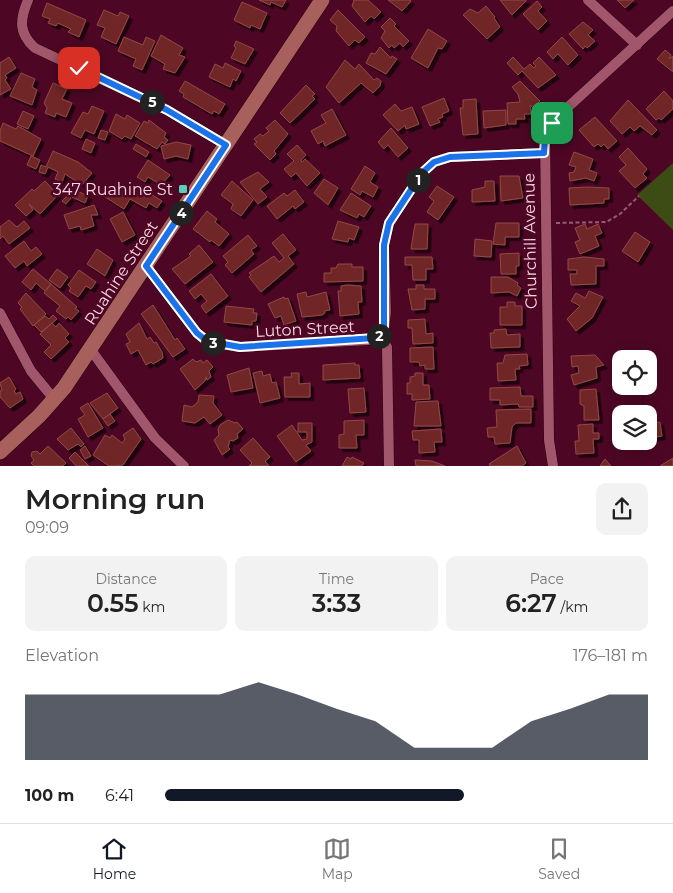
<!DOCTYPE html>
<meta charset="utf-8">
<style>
:root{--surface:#fff;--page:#f2f2f2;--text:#222;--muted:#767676;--line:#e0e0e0;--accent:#111827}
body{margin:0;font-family:Montserrat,sans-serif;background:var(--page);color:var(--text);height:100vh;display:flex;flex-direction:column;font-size:19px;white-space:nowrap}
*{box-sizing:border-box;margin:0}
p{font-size:16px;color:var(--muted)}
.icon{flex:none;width:28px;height:28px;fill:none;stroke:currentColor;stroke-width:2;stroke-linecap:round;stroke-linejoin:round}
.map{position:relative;height:466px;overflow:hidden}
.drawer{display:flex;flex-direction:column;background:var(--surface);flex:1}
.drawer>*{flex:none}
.buttons{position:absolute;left:612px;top:350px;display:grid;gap:10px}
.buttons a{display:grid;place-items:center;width:45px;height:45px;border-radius:10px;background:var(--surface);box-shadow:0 2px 12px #0003;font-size:25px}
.pin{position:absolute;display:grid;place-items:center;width:42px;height:42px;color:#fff;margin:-21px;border-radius:10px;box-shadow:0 2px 8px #0006}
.km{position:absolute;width:25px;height:25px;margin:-12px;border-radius:50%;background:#222;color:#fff;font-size:14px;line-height:25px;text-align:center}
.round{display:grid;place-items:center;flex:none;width:52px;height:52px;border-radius:10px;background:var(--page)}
.headline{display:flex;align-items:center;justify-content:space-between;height:85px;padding:0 25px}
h1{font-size:28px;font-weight:600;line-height:38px}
.metrics{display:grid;grid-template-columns:repeat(3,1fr);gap:8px;height:85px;padding:5px 25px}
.metrics div{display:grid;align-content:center;border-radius:10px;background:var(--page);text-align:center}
.metrics b{font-size:25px;font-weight:600}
.metrics small{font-size:14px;font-weight:400}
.metrics p{font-size:14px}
.chart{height:140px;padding:10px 25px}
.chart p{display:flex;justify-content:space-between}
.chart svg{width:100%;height:90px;margin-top:5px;fill:var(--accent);opacity:.7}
ul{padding:0 25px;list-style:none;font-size:16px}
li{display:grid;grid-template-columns:80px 60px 1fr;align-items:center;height:38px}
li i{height:12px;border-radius:6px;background:var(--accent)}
.tab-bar{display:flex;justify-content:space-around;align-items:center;height:70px;border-top:1px solid var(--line);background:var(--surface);font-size:14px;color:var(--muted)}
.tab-bar a{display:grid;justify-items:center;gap:2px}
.tab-bar .current{color:var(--accent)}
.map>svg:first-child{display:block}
</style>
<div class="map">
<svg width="673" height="466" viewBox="0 0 673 466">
<defs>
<filter id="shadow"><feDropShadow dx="3.5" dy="3.5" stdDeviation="0" flood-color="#0009"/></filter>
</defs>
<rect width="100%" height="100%" fill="#4d0724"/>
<path fill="#3d4b14" d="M 673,163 L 673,230 L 637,195 Z"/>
<g fill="#6f2828" stroke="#934847" filter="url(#shadow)">
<path d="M 259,0 L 286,0 L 282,7 L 271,2 L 270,5 Z"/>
<path d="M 354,0 L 368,0 L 381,12 L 374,19 L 371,16 L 365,22 L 352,6 Z"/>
<path d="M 388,0 L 410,0 L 411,1 L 402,11 Z"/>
<path d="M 500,0 L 526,0 L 526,1 L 512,15 Z"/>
<path d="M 617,0 L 634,0 L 625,8 Z"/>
<path d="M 537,1 L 542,7 L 538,11 L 547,21 L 538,30 L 523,14 Z"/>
<path d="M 242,2 L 267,13 L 260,29 L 251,25 L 250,28 L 234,20 Z"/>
<path d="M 47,3 L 86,20 L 79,37 L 68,32 L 71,29 L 58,23 L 56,26 L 48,23 L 50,19 L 42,16 Z"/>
<path d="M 486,6 L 495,17 L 494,18 L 500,27 L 487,39 L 463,15 L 470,9 L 478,13 Z"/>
<path d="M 104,10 L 118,16 L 120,12 L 129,16 L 116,44 L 101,37 L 105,28 L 97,25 Z"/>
<path d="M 338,10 L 365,37 L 359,43 L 355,40 L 349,46 L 336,31 L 337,26 L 330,20 Z"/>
<path d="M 390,18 L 396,24 L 394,26 L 409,41 L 403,47 L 400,43 L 394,48 L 392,45 L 389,48 L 381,38 L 385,31 L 381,27 Z"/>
<path d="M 583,22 L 593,30 L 588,35 L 595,41 L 587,48 L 585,46 L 583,49 L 569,34 Z"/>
<path d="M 428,29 L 447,41 L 442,49 L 438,48 L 428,68 L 411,58 Z"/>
<path d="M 161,35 L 183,48 L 179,55 L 185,57 L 175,73 L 163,69 L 165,64 L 151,56 Z"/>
<path d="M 124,37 L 143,45 L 146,37 L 155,41 L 142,70 L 133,66 L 136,59 L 118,51 Z"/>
<path d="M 562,37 L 578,55 L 568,65 L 558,54 L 553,59 L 547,52 Z"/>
<path d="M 236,41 L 254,49 L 245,64 L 231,58 L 236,48 L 234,46 Z"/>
<path d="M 380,47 L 391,58 L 392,56 L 397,59 L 386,74 L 366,63 L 371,53 L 375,54 Z"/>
<path d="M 665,50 L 671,55 L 669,59 L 673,56 L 673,72 L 657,59 Z"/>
<path d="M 9,57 L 16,68 L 5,75 L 7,78 L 5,80 L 11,89 L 0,95 L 0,63 Z"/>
<path d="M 513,57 L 524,69 L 530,64 L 534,68 L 536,66 L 533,63 L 539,57 L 556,75 L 538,88 L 522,71 L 518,75 L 507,63 Z"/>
<path d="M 345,60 L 355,69 L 359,64 L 374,80 L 377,78 L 381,81 L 380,86 L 373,93 L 361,83 L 339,103 L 326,87 Z"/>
<path d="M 225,63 L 241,71 L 236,81 L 233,79 L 230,87 L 209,77 L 215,64 L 223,68 Z"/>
<path d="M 21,73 L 35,79 L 32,87 L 37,90 L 32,105 L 10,96 Z"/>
<path d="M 185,81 L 225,104 L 219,114 L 214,111 L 212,114 L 183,97 L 184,94 L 179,91 Z"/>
<path d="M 520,81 L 540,101 L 533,108 L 530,105 L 531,114 L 524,114 L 525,119 L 516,119 L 516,124 L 508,124 L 507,103 L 520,102 L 518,94 L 512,87 Z"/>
<path d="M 53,83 L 67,89 L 62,99 L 72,103 L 66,117 L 56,113 L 55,117 L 45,113 L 47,108 L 44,103 Z"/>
<path d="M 306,85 L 315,94 L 312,96 L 315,99 L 290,123 L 280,113 Z"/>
<path d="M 664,91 L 673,101 L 673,109 L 661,120 L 659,118 L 656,120 L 646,109 Z"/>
<path d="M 444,98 L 449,111 L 442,114 L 443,117 L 438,119 L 440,122 L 430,126 L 422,107 Z"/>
<path d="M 476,99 L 478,134 L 463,135 L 460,108 L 463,108 L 463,100 Z"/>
<path d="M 628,100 L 657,130 L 652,135 L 640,126 L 634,131 L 630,127 L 622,134 L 610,121 Z"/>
<path d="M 395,104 L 401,111 L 412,107 L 419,124 L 406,129 L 405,125 L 398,131 L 383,115 Z"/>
<path d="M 92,106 L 104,111 L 94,134 L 85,130 L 81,138 L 71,133 L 83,112 L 88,114 Z"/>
<path d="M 332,109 L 346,135 L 325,146 L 323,141 L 318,144 L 311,131 L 326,123 L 321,115 Z"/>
<path d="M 506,110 L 506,125 L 484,128 L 483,111 Z"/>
<path d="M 23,111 L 34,116 L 28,129 L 17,124 Z"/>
<path d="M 116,114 L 125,119 L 127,115 L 140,123 L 131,139 L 125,136 L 122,139 L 109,131 Z"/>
<path d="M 595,117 L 617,141 L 608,149 L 604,144 L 601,147 L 598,144 L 594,147 L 579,130 Z"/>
<path d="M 149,120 L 166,133 L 164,137 L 168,140 L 165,144 L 162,142 L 157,149 L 135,136 L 144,121 L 148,123 Z"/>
<path d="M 275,120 L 288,134 L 274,151 L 276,154 L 270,160 L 254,144 L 257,142 L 254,139 L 260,134 L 263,136 L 269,131 L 266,128 Z"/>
<path d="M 3,123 L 16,129 L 18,126 L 41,139 L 33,156 L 0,141 L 0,131 Z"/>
<path d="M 391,128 L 408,148 L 398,157 L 388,145 L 384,149 L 378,142 Z"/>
<path d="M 101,130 L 108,132 L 105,140 L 98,138 Z"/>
<path d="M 86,139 L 95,143 L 91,153 L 82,149 Z"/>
<path d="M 176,142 L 191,145 L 188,159 L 176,156 L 164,159 L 161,146 Z"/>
<path d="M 136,144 L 149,152 L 146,157 L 133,149 Z"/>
<path d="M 297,145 L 306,155 L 301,160 L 302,162 L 305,159 L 320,173 L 307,186 L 296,173 L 291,177 L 284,169 L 294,161 L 287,154 Z"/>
<path d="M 628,148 L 647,169 L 643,174 L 647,178 L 635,188 L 619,171 L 626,165 L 619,157 Z"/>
<path d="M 53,151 L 78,162 L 92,173 L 82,185 L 65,174 L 62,182 L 55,179 L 58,172 L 48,167 L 45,174 L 39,172 L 41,165 L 46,167 Z"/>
<path d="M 574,152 L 593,159 L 589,170 L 597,173 L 594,181 L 586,178 L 570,181 L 569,173 L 574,172 L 576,167 L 569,165 Z"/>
<path d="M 31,156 L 40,160 L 36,169 L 27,165 Z"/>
<path d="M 148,160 L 170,175 L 161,185 L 148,177 L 145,182 L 137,177 Z"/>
<path d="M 365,166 L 375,173 L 370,182 L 378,187 L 373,197 L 362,191 L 360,195 L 351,189 Z"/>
<path d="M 258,172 L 269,182 L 260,189 L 267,197 L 258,204 L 240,182 Z"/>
<path d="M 500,176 L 519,176 L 523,198 L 501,201 Z"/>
<path d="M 324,179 L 338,188 L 328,205 L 314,193 Z"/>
<path d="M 45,181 L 58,195 L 40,214 L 29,204 L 33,210 L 26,216 L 15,205 L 32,189 L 34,191 Z"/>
<path d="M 232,181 L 253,200 L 241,216 L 231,209 L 233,204 L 221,195 Z"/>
<path d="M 485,181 L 494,181 L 495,201 L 472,202 L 472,190 L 485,187 Z"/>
<path d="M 135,184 L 162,201 L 157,208 L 149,203 L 146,208 L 130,199 L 124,209 L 105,197 L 113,185 L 128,195 Z"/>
<path d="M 437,186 L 454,197 L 438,220 L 427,212 L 434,201 L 429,197 Z"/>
<path d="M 587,187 L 609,188 L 609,199 L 604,199 L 604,203 L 570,205 L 569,188 Z"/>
<path d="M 75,190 L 88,196 L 85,203 L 72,197 Z"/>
<path d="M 295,190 L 304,202 L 295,209 L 293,206 L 277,219 L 267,206 L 284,193 L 287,196 Z"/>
<path d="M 351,193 L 371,206 L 364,217 L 359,214 L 357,218 L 340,210 Z"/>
<path d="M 68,195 L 71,198 L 66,204 L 62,201 Z"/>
<path d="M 94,205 L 98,215 L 91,215 L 94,226 L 81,230 L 80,226 L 69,229 L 64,215 Z"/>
<path d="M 207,211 L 217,219 L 215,222 L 229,234 L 219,246 L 211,240 L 210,242 L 193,229 Z"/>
<path d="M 123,212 L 135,235 L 122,242 L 110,219 Z"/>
<path d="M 9,220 L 17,227 L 24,221 L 30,228 L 9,244 L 3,236 L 0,239 L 0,227 Z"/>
<path d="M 338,221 L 359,227 L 354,240 L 349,238 L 348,242 L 332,239 Z"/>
<path d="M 496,223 L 519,223 L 519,237 L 505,237 L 505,245 L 493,244 Z"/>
<path d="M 415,224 L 428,224 L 427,249 L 411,249 Z"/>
<path d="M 585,224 L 587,229 L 598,224 L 602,233 L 595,236 L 599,246 L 580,254 L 575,242 L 580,240 L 575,228 Z"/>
<path d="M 635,232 L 650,242 L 638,262 L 622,251 Z"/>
<path d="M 283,234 L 296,250 L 288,256 L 294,264 L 261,292 L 249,277 L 251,275 L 249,273 L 274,256 L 279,262 L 284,258 L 272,243 Z"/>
<path d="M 248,235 L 257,246 L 251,250 L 254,254 L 232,273 L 225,265 L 228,262 L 223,256 Z"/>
<path d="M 475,239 L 492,241 L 491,257 L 474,256 Z"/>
<path d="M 24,241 L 31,251 L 36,247 L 42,254 L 27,266 L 24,261 L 15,268 L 5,256 Z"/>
<path d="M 199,245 L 213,262 L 185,284 L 172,269 L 191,256 L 189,254 Z"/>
<path d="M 97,249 L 113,260 L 105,276 L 87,264 Z"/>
<path d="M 519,253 L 519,266 L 516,266 L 516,274 L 501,274 L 500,254 Z"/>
<path d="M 405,257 L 432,257 L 433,269 L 426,269 L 426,280 L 413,280 L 412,265 L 405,265 Z"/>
<path d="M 584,257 L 604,259 L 604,266 L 596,266 L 596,284 L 571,285 L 570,274 L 577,274 L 577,270 L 568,270 L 568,259 Z"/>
<path d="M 338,264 L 352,264 L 352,267 L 363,267 L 363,281 L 324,282 L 324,273 L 331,273 L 331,268 L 336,268 Z"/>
<path d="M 33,269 L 51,284 L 45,291 L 36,283 L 31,290 L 22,282 Z"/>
<path d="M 57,269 L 68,277 L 60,288 L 49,280 Z"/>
<path d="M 79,270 L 96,282 L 91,289 L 86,286 L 78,297 L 69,291 L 71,288 L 68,285 Z"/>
<path d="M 211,274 L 228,296 L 206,313 L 201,306 L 207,301 L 201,294 L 195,299 L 189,291 Z"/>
<path d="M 491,277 L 508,277 L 518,283 L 517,285 L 521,288 L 517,296 L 509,292 L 491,293 Z"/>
<path d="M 51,284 L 77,307 L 75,308 L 79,311 L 71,320 L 68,317 L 66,319 L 56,311 L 60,306 L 44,293 Z"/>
<path d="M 347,285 L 361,286 L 362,302 L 358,302 L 359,314 L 340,316 L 338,291 L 341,291 L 341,286 Z"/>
<path d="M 416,285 L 424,285 L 424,289 L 435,289 L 435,299 L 425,299 L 425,309 L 412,310 L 408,289 L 416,289 Z"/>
<path d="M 589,291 L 603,297 L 592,318 L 576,331 L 567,319 L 580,306 L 571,301 L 576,293 L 585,298 Z"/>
<path d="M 306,292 L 307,297 L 326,292 L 330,310 L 324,311 L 325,313 L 322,315 L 302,317 L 297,294 Z"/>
<path d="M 26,293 L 46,314 L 33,326 L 20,309 L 22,307 L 18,303 Z"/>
<path d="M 284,297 L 285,299 L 288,298 L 296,321 L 284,325 L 281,316 L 275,318 L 268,304 Z"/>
<path d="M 507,302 L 515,302 L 515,306 L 522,306 L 522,325 L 500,325 L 500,307 L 507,307 Z"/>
<path d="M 153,305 L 175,340 L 177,338 L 185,349 L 173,357 L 141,314 Z"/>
<path d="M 226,306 L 254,309 L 253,313 L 257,313 L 256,321 L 252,321 L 252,325 L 224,322 Z"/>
<path d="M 53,315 L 57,319 L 41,332 L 34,325 L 45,316 L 49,319 Z"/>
<path d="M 425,319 L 426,334 L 433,333 L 433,343 L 413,344 L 412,328 L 408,328 L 408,320 Z"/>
<path d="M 52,323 L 56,327 L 59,323 L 69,334 L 65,338 L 69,342 L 51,359 L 44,352 L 51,345 L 40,334 Z"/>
<path d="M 139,323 L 147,339 L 150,337 L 154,343 L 156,342 L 162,352 L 163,358 L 153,364 L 151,362 L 146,365 L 138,350 L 131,354 L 126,344 L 130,342 L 126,334 Z"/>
<path d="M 506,329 L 507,335 L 520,334 L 520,347 L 491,348 L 490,333 L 494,333 L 494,330 Z"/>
<path d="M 433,347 L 434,369 L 425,369 L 425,365 L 420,366 L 419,362 L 410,362 L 410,348 Z"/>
<path d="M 527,354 L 528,365 L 519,366 L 520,369 L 515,369 L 516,380 L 498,381 L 497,363 L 503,363 L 505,355 Z"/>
<path d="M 595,355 L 604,365 L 596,367 L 597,378 L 574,385 L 571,375 L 579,373 L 578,366 L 572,367 L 571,356 Z"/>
<path d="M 193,359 L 196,362 L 201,360 L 203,363 L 207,360 L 213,367 L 209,371 L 211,377 L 207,380 L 206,377 L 205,381 L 195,390 L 180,369 Z"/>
<path d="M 355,363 L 355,365 L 359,365 L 360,378 L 323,380 L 323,365 Z"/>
<path d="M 249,368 L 253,388 L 231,392 L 227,375 Z"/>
<path d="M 262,371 L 263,376 L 270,374 L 272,383 L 276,382 L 280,398 L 260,403 L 253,373 Z"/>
<path d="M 291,373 L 299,373 L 299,384 L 310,383 L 310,397 L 285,397 L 284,377 L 292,377 Z"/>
<path d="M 415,373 L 423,373 L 423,385 L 429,385 L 430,399 L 412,400 L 412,394 L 407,394 L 407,383 L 410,383 L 410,377 L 415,376 Z"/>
<path d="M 9,377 L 16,389 L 14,391 L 16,394 L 20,392 L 23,399 L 10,408 L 0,397 L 0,391 L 2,390 L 0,383 Z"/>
<path d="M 520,387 L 521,396 L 533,396 L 533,407 L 519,407 L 518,404 L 500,405 L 500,400 L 490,400 L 490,388 Z"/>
<path d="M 364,388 L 366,412 L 350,413 L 348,389 Z"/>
<path d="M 596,389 L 599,420 L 584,420 L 584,406 L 580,404 L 580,390 Z"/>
<path d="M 107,393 L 118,408 L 103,419 L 90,403 Z"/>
<path d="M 199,395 L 214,396 L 213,403 L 222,415 L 210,424 L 204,417 L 195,423 L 182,421 L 184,405 L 192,407 L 198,402 Z"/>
<path d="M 438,401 L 441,426 L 414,426 L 416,402 Z"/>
<path d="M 88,403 L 103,428 L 88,437 L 78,419 L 85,415 L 80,408 Z"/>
<path d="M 531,409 L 531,423 L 516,423 L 512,427 L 510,443 L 495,444 L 494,437 L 488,437 L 487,428 L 497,427 L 496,410 Z"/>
<path d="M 110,414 L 115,421 L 108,426 L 103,419 Z"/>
<path d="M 228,420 L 235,423 L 237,422 L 243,429 L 237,434 L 238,438 L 233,441 L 230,440 L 228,447 L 230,449 L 222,455 L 214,440 L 219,435 L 218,429 L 220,425 Z"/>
<path d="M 364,420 L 364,435 L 356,435 L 357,448 L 339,448 L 339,435 L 344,434 L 344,421 Z"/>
<path d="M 660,422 L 662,436 L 649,438 L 649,424 Z"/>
<path d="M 298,423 L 312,423 L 312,442 L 306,445 L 311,451 L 296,462 L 277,436 L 292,425 L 302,440 L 307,439 L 307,432 L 298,432 Z"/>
<path d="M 593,424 L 593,433 L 599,433 L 599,439 L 593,439 L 594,453 L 576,454 L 575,441 L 579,441 L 578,425 Z"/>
<path d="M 71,428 L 84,444 L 81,447 L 78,444 L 68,450 L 57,439 Z"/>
<path d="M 133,428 L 141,439 L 123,465 L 109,466 L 93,455 L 105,435 L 110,438 L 112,435 L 122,443 L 125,439 L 123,435 Z"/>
<path d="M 441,429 L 442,442 L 434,442 L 435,452 L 419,453 L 419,440 L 413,440 L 412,431 Z"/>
<path d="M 253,438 L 270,457 L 265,461 L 269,466 L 249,466 L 252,463 L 240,450 Z"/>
<path d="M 48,446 L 66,463 L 63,466 L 34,466 L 31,463 L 34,460 L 31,456 L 32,452 L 37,451 L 40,454 Z"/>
<path d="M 85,446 L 91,456 L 85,459 L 80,450 Z"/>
<path d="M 517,446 L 526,463 L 522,466 L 490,466 L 489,464 Z"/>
<path d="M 75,452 L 89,466 L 76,466 L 69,458 Z"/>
<path d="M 347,457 L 351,459 L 352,457 L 364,463 L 362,466 L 342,466 Z"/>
<path d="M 673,458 L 673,466 L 660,466 Z"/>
<path d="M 605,459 L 611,466 L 600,466 Z"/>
<path d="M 415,460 L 432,461 L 445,466 L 416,466 Z"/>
</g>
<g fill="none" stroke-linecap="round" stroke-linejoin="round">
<defs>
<g id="street">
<path d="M 28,0 C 20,19 18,33 35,48 L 167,110 L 226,145"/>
<path d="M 588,0 L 637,45"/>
<path d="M 146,266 L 197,333 L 207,341 L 240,347 L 368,340 L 380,334"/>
<path d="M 0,313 L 31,371 L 54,399"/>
<path d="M 91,350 L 155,438 L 184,466"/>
<path d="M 389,466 L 387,347 L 380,334 L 384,329 L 386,312 L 384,245 L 389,223 L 422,173 L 434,162 L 450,157 L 544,153"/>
<path d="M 553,466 L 549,440 L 545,138 L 552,123 L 567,108 L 673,11"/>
</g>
<path id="secondary" d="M 0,452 L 39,416 L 64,388 L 322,0"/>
</defs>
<use href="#street" stroke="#2a000e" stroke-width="11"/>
<use href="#secondary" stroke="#2a000e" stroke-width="16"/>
<path stroke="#945d71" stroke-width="2" stroke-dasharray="4 2.5" stroke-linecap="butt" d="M 556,223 L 606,222 L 620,214 L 639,196"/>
<use href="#street" stroke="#a1566c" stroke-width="10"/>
<use href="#secondary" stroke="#a8605d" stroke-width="15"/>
</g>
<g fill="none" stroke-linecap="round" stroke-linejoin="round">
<defs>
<path id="route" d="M 79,68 L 167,110 L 226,145 L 146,266 L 197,333 L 207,341 L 240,347 L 375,338 L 384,329 L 384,245 L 389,223 L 422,173 L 434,162 L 450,157 L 544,153 L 545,138 L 552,123"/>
</defs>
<use href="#route" stroke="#fff" stroke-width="10"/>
<use href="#route" stroke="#1a73e8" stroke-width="6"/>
</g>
<rect fill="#5acebd" stroke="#4d0724" stroke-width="2" x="178" y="184" width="10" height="10" rx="2.5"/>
<g text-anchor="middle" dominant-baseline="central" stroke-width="5" stroke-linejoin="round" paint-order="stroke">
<g font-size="16" fill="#fbd8e0" stroke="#4d0724" text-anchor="end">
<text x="173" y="189">347 Ruahine St</text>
</g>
<g font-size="16" fill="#fbd8e0" stroke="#4d0724">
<text transform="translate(530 241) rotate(-91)">Churchill Avenue</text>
<text transform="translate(121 273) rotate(-57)">Ruahine Street</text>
<text transform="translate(305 329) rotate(-3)">Luton Street</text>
</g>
</g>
</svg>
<div class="buttons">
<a><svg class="icon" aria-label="locate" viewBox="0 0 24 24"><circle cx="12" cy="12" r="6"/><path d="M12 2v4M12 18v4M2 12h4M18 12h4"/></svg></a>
<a><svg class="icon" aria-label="layers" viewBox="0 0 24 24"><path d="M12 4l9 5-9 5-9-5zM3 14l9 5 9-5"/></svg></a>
</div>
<div class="pin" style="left:552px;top:123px;background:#1e9e55"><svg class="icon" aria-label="arrive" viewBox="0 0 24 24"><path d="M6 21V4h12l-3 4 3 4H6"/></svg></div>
<div class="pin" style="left:79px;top:68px;background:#d93025"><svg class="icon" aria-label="check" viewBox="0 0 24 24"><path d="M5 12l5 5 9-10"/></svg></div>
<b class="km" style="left:418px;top:180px">1</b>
<b class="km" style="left:379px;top:336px">2</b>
<b class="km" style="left:213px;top:343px">3</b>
<b class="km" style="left:181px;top:213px">4</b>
<b class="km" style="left:152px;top:102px">5</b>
</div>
<section class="drawer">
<div class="headline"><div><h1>Morning run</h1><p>09:09</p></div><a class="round"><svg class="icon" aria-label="share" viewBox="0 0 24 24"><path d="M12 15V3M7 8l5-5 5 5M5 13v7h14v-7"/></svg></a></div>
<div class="metrics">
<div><p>Distance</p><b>0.55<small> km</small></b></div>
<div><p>Time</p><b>3:33</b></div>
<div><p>Pace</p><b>6:27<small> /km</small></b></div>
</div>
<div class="chart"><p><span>Elevation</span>176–181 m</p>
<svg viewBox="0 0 160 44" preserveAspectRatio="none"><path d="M0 44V12L10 12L20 12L30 12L40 12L50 12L60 6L70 12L80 19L90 25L100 38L110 38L120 38L130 25L140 19L150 12L160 12V44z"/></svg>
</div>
<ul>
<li><b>100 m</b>6:41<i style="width:62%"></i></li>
</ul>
</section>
<nav class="tab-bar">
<a class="current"><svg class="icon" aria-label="home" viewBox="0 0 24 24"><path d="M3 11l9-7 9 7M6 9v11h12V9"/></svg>Home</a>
<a><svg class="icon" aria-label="map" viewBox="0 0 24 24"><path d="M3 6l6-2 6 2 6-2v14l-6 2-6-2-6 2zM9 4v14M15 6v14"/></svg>Map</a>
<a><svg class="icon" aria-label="saved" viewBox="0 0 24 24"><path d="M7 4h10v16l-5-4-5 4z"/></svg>Saved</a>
</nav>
